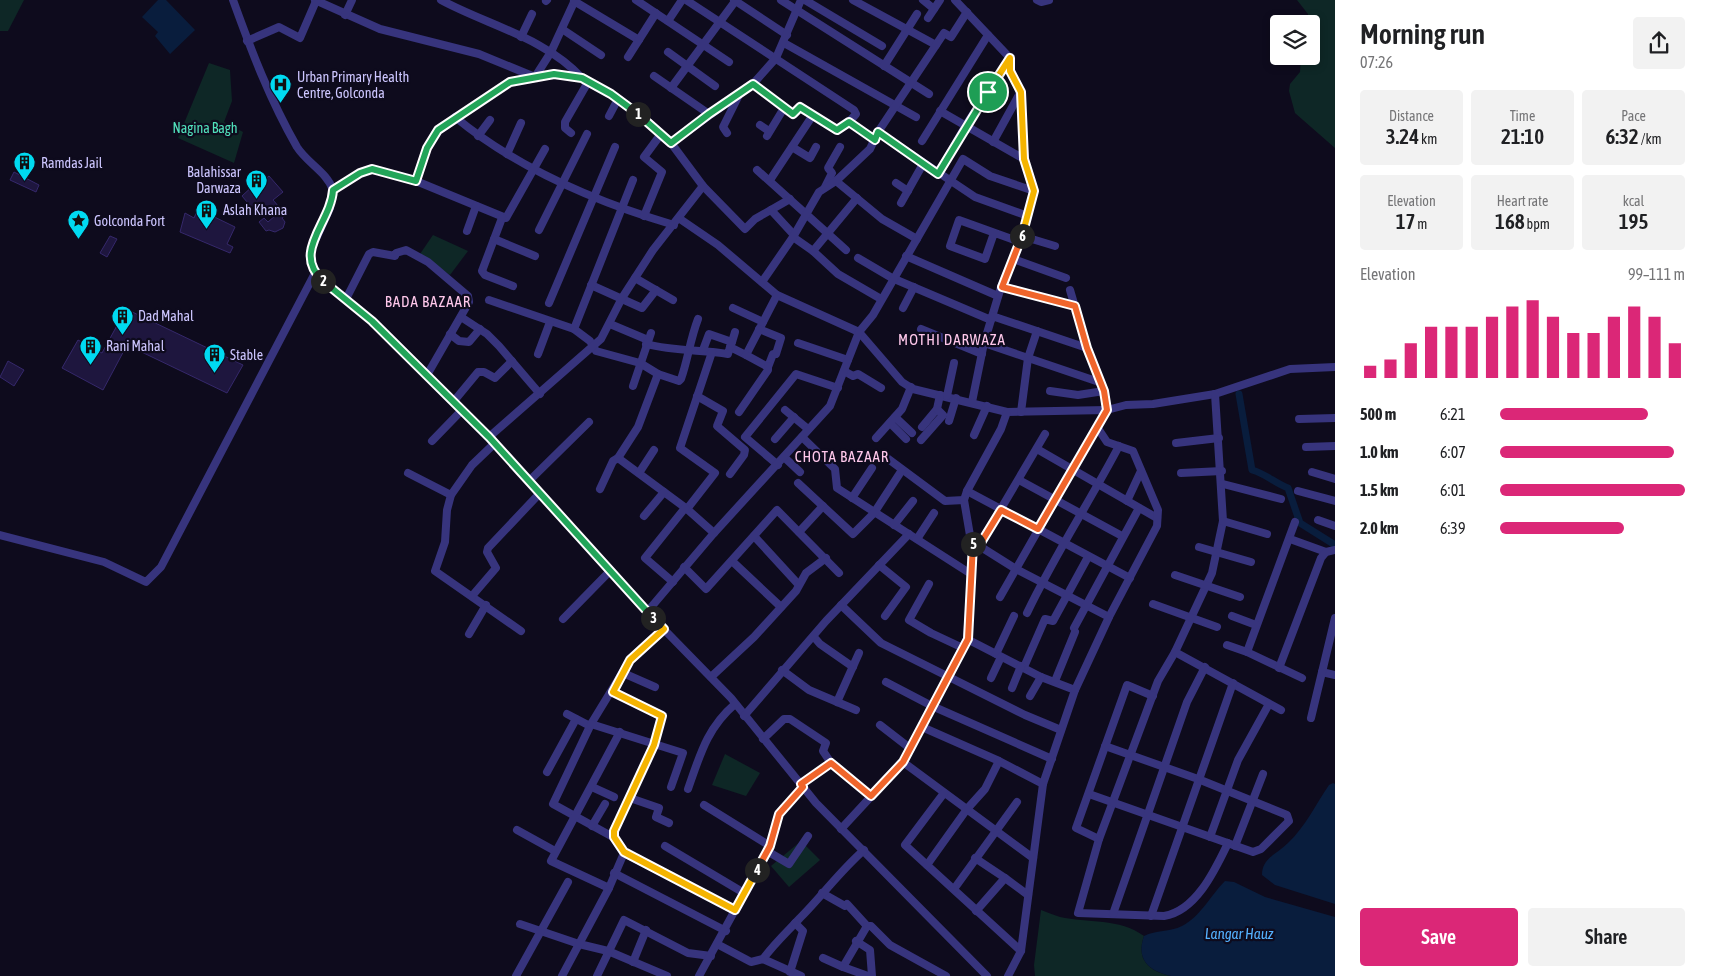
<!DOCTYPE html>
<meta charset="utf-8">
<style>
:root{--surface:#fff;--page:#f2f2f2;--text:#202124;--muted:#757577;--accent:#db2777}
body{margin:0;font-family:"Asap Condensed",sans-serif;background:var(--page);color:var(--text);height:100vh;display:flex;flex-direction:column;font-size:19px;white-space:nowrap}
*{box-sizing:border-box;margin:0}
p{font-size:16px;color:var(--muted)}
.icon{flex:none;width:28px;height:28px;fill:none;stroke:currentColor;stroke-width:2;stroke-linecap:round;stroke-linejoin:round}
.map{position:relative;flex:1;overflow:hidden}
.sheet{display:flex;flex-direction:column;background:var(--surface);width:375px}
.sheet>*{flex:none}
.buttons{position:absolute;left:1270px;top:15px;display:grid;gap:10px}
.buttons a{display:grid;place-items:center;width:50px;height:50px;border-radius:5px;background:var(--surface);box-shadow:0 2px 8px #0003;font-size:25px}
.pin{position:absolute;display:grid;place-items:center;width:42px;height:42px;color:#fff;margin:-21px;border:2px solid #fff;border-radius:50%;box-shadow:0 1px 5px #0007}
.km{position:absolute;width:25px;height:25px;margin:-12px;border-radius:50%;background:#222;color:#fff;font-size:14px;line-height:25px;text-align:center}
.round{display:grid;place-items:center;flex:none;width:52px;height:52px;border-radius:5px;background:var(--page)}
.head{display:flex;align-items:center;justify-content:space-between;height:85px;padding:0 25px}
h1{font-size:28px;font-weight:600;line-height:38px}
.figures{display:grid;grid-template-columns:repeat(3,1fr);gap:8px;height:85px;padding:5px 25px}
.figures div{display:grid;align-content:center;border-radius:5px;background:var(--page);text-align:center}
.figures b{font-size:21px;font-weight:600}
.figures small{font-size:14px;font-weight:400}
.figures p{font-size:14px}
.chart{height:140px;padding:10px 25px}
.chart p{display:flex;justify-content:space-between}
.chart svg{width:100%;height:90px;margin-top:5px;stroke:var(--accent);stroke-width:6}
.action{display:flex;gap:10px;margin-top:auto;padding:10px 25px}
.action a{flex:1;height:58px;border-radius:5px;background:var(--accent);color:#fff;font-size:20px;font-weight:600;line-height:58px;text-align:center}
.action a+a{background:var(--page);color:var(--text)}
ul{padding:0 25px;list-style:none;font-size:16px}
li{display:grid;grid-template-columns:80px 60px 1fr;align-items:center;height:38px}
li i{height:12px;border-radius:6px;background:var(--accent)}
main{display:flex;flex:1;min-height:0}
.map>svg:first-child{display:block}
</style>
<main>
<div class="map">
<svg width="1335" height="976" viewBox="0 0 1335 976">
<rect width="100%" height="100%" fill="#0e0b1d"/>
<g fill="#0e2726">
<path d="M 0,0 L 24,0 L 8,31 L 0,31 Z"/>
<path d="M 1297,0 L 1335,0 L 1335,148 L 1295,113 L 1289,91 L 1290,84 L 1300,72 L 1301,56 L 1311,56 L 1311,24 L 1307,24 L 1308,14 Z"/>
<path d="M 209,63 L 230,70 L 232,101 L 224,122 L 243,132 L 234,163 L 178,138 Z"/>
<path d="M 433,235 L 468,251 L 450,275 L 420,254 Z"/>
<path d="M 725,754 L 760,773 L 746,796 L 712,785 Z"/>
<path d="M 801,841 L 820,860 L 789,887 L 771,866 Z"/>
<path d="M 1041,910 C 1047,912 1053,915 1060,917 C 1087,923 1120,918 1144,936 C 1136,959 1148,971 1171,976 L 1035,976 L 1034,965 Z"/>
</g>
<g fill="#091d3d">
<path d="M 158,0 L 166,0 L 195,30 L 170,54 L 155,36 L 158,32 L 142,17 Z"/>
<path d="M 1333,783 L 1335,784 L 1335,904 L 1275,885 L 1262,875 C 1262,858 1277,854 1288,843 C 1305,827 1316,804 1329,785 Z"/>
<path d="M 1225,881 L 1234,882 L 1265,897 L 1335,917 L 1335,976 L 1171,976 C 1148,971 1136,959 1144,936 C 1156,930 1170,932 1182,926 C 1200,917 1211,895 1225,881 Z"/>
</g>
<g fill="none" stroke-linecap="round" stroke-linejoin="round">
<path stroke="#091d3d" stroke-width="7" d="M 1239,394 L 1252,470 C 1266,474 1275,483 1288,488 L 1300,523 L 1335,545"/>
</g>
<g fill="#1e163e" stroke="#35286b">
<path d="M 14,172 L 39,185 L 36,192 L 10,180 Z"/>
<path d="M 269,176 L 283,192 L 273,200 L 286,215 L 282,218 L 285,222 L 283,228 L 275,232 L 269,230 L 266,231 L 259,222 L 264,218 L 268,222 L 276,215 L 268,206 L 258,215 L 242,196 L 255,184 L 257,186 Z"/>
<path d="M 198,209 L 235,227 L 227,244 L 233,247 L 230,253 L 180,232 L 185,213 L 194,218 Z"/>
<path d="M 110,236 L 117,239 L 107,257 L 100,253 Z"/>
<path d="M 126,309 L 243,365 L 227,393 L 127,345 L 103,390 L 62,368 L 78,340 L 102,353 Z"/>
<path d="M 8,361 L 24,370 L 14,386 L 0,377 Z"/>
</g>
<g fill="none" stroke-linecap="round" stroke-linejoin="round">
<g stroke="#37347d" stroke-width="8">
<path d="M 233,0 C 251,50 270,100 297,147 C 307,163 327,172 333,190 L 330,208 L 310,252 L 313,267 L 320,278 L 372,321 L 489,437 L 647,612 L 731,698 L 816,803 L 987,976"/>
<path d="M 315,0 L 380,29 L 479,54 L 535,77 L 551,52 L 575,0"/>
<path d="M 441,0 C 487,25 546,38 582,78"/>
<path d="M 636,0 L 729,62"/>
<path d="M 686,0 L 854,110 L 856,114 L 849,122"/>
<path d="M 734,0 L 787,35"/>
<path d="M 781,0 L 929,94"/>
<path d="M 805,0 L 882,46"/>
<path d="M 853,0 L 936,45"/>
<path d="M 923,0 L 934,9"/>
<path d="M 955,0 L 1010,58 L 1010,71 L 1021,92 L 1024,159 L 1034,191 L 1022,236 L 1001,287 L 984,343 L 972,402"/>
<path d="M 1037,0 L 1041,2 L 1049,0"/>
<path d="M 546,1 L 547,0"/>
<path d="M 574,1 L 639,40"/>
<path d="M 345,15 L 352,0"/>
<path d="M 928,18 L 940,0"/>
<path d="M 668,21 L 682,0"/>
<path d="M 562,29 L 601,55"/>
<path d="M 521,37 L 532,14"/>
<path d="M 247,41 L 279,27 L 300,38 L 316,1"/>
<path d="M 784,43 L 916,117"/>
<path d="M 668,52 L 715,86"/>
<path d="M 628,57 L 656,13"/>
<path d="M 884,66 L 917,14"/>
<path d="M 654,76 L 709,114"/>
<path d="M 753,84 L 784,108 L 767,136"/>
<path d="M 671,88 L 736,0"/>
<path d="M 784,108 L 794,114 L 801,107 L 813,115"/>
<path d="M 940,111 L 1024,159"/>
<path d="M 609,116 L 618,99"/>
<path d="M 455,117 C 518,169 596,202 674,225"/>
<path d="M 760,125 L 769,131"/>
<path d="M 878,132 L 975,197 L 1028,216"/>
<path d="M 571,133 L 565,128 L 565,122 L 588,82"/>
<path d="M 727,133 L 723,127 L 739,95"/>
<path d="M 478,136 L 490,120"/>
<path d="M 922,141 L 988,35"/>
<path d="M 993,142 L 1020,93"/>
<path d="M 671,143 L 753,84 L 776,58 L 801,0"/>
<path d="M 792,147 L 810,158 L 816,147"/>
<path d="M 507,154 L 521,123"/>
<path d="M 757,170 L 846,250"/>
<path d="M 938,174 L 966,125 L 1009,59"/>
<path d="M 770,180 L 813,115 L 837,130 L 849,122 L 875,140"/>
<path d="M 416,181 L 427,148 L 438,131 L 510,82 L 554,74 L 582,78 L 611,94 L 645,119 L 671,143 L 703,186 L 745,229 L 755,219 L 790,199"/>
<path d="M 836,181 L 882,219 L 917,239"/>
<path d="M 896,183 L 908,191"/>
<path d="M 825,187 L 832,173 L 828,168 L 840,147"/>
<path d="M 333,190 L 360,173 L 372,169 L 416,181 L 506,218 L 545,149"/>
<path d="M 901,203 L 923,164"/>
<path d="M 771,210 L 794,235"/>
<path d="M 644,216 L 662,172 L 644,157 L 661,134"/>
<path d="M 502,218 L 482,271 L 485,275 L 513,286"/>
<path d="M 680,219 L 718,245 L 777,295 L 859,332 L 902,382 L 913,389 L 1007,412 L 1107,410 L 1126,405 L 1153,404 L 1215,394 L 1290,369 L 1335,367"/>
<path d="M 539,230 L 587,134"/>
<path d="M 467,231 L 476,206"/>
<path d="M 994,233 L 985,259 L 950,246 L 959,220 L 1020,242"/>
<path d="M 1022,236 L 1055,246"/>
<path d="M 793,237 L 813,251 L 857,198"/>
<path d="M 494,239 L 535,256"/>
<path d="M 813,251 L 838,274 L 881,299"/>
<path d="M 906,256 L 998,296"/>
<path d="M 858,258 L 892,278 L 991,320"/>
<path d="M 1013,259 L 1066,278"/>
<path d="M 635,278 L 673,300"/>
<path d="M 762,282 L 793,237 L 819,192 L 836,181 L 870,149 L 878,132 L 944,33 L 951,37 L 967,12"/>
<path d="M 591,285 L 642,308 L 656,290"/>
<path d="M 1001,287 L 1075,306"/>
<path d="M 346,299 L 369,254 L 373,252 L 395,256 L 396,253 L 406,250 L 428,262 L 468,296 L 469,302 L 427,375"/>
<path d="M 489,300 L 574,329 L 590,341 L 596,351 L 640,363 L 658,374 L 638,427 L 618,458 L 613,461 L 600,489"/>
<path d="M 549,303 L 615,147"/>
<path d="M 733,308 L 763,322"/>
<path d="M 903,308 L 914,287"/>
<path d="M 992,316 L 1087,348"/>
<path d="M 461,317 L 487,334 L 499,346 L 540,394"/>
<path d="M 610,324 L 648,340"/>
<path d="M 574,329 L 633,180"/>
<path d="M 921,329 L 982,354"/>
<path d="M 450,334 L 459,341 L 469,342 L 480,329"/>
<path d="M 732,342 L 735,332"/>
<path d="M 798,343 L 848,360"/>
<path d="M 984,343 L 1099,382"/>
<path d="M 646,344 C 673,351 701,350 728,354 L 730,347 L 746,355 L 777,295"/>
<path d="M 703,350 L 709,334 L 732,342 L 730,347"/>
<path d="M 538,354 L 550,322"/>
<path d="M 746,355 L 768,367 L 773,354 L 776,354 L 781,338 L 759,329"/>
<path d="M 844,371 L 853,376 L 858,374 L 881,388"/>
<path d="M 658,374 L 679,381 L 681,379 C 688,359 690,340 698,319"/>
<path d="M 633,386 L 651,333"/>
<path d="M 1050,391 L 1078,395 L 1104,391"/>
<path d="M 1215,394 L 1223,521 L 1212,573 L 1175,652 L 1158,681 L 1099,839 L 1078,913 L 1164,916 C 1196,911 1215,870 1228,843"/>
<path d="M 697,396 L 723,411 L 717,426 L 745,450 L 744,455 L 730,474"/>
<path d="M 947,396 L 954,363"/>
<path d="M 454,401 L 478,372 L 484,372 L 495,378 L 512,361"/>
<path d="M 785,410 L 808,429"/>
<path d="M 739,412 L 768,370 L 768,366"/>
<path d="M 1021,412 L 1028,358 L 1037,331"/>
<path d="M 895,417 L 912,433"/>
<path d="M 1299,419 L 1335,418"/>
<path d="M 949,421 L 956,398"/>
<path d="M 890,423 L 906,439"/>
<path d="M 922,427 L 937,409 L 940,395"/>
<path d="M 974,435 L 987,406"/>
<path d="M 489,437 L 601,339 L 622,298 L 653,250 L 703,186"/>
<path d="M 802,437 L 835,469 L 837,488 L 971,574"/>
<path d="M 876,438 L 902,409 L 911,387"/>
<path d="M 775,439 L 794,417"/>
<path d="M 921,440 L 943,415 L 937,409"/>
<path d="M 432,441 L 462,410"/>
<path d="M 495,443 L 472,465 L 451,495 L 447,510 L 445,542 L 435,571 L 521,631"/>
<path d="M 1176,443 L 1219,438"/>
<path d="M 1306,447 L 1335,446"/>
<path d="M 1037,449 L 1157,518"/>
<path d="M 784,457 L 800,472"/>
<path d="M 618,458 L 687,509 L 714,533"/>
<path d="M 887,458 L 945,501 L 964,500"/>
<path d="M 778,465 L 745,437 L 796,374 L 838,388"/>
<path d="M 1312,472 L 1335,479"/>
<path d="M 408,473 L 451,495"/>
<path d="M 639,473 L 654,450"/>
<path d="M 1181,473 L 1222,471"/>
<path d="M 1019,480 L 1122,536"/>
<path d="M 529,481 L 589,422"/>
<path d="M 798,483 L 853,534 L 874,513 L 902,470"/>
<path d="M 1223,484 L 1281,499"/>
<path d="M 967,491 L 1130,578"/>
<path d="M 1298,491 L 1335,501"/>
<path d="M 852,498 L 872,468"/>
<path d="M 1127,501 L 1141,471"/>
<path d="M 687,509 L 715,473 L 680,448 L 712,352"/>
<path d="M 644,516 L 664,492"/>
<path d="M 1318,520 L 1335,526"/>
<path d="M 1223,521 L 1267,534"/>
<path d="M 1295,522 L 1247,652 L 1302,678"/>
<path d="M 894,525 L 913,501"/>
<path d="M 799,532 L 823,506"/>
<path d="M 0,535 L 104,562 L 146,582 L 161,567 L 315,273"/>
<path d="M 754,536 L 798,584"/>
<path d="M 917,539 L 934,513"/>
<path d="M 1290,539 L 1326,552"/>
<path d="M 973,542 L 1016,569 L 1109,617"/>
<path d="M 979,546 L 1045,434"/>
<path d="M 1199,547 L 1251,562"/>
<path d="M 732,561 L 781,607"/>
<path d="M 879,565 L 906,587 L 885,616"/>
<path d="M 684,567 L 706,589 L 777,510 L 839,573"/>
<path d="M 1175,575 L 1240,597"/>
<path d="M 673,582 L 645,558 L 685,508"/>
<path d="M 929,584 L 909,620 L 931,633 L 963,648"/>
<path d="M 472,596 L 496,568 L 487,552 L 488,548 L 540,493"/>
<path d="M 1000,597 L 1097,427"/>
<path d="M 1153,604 L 1217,627"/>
<path d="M 841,605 L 881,643 L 1025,715 L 1061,730"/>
<path d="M 647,612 L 714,533 L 830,406 L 859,332 L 873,315 L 963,159 L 990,176 L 1034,191"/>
<path d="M 1027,613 C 1054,556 1089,503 1119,446"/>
<path d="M 1232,616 L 1256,625"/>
<path d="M 563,619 L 610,571"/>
<path d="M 1074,628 L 1139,508"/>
<path d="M 664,629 L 630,660 L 591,724 L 553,804 L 613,837 L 624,853 L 735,910"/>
<path d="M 469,634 L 486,605"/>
<path d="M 814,637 L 820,644 L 853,667"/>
<path d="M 967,639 L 1041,677 L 1075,690"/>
<path d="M 1227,645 L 1247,652"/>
<path d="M 1175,652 L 1281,710"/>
<path d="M 996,654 L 1014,616"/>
<path d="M 1024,667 L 1045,619 L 1053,621 L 1088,557"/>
<path d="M 1279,668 L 1321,558 L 1326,552 L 1335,550"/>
<path d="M 782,670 L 809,690 L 856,710"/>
<path d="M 1322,672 L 1335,675"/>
<path d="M 623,673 L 655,687"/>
<path d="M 711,677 L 754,637 L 796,591 L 806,573 L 826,558"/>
<path d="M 991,678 L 1001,657"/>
<path d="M 1055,681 L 1075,632"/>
<path d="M 886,682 L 932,706 L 1052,759"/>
<path d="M 1012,688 L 1021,666"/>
<path d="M 613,692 L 662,715 L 654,745 L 614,831 L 613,837"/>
<path d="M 1030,696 L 1041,677"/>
<path d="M 837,702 L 859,653"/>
<path d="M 567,714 L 590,726"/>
<path d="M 744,716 L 826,621 L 909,534"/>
<path d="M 1311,718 L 1335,618"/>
<path d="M 591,724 L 683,753 L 671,787"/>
<path d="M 880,725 L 911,749"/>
<path d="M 922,727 L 999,761 L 1043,784"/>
<path d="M 763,739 L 784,719 L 790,719 L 826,743 L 823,751 L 831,763 L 871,796"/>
<path d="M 903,762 L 1033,858"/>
<path d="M 547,772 L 576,719"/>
<path d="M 801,784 L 831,763"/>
<path d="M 592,787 L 614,797"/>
<path d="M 688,789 C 700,755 707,728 735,704"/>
<path d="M 944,793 L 905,845 L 1021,951"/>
<path d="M 1089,794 L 1253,852 L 1261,849 L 1289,821 L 1287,815 L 1198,779 L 1105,746"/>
<path d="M 630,798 L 659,808 L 656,817 L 669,823"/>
<path d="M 704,805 L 770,846"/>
<path d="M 592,826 L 605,804"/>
<path d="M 841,829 L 903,762 L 967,639 L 973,553 L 964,500 L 967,491 L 1001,429 L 1007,412"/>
<path d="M 517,830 L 555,851"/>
<path d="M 1210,837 L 1238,760 L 1269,704"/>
<path d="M 1099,839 L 1076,828 L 1127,685 L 1153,696"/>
<path d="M 665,846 L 744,893"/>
<path d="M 1235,846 L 1263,774"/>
<path d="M 767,851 L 789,864 L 808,836"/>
<path d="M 975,858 L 1005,878"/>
<path d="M 927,865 L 967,809 L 985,789 L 999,761"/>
<path d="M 614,873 L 726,931"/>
<path d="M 609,888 L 551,861 L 620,732"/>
<path d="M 954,889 L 1017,802"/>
<path d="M 822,893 L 845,906 L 847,904 L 867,926 L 843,967 L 823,958"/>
<path d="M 976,911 L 1005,878 L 1028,895"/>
<path d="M 1113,914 L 1187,702 L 1205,667"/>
<path d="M 1151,916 L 1233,683"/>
<path d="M 520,924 L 579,944 L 608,951 L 667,976"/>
<path d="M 867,926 L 871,926 L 890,945 L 946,976"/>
<path d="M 856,941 L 870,950 L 872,976"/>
<path d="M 717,944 L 751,962 L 763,959 L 801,976"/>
<path d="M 763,959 C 774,944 787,932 800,918 C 822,896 840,871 864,850"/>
<path d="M 633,962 L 646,930"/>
<path d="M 843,967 L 868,976"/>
<path d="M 790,972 L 803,931 L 795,923"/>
<path d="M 516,976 L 568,882"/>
<path d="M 562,976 L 609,888 L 624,853"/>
<path d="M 597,976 L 624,920 L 688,953 L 711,956"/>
<path d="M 699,976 L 770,846 L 779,814 L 803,787"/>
<path d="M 1008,976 L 1021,951 L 1043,784 L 1075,690 L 1109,617 L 1157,526 L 1158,510 L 1133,451 L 1107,442 L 1097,427 L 1107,410 L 1104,391 L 1087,348 L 1070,290"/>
</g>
</g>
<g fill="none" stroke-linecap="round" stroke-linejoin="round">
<defs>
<path id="split-1" d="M 638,114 L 671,143 L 709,114 L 753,84 L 793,114 L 800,107 L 837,130 L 849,122 L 875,140 L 878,132 L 938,174 L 988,92"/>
<path id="split-2" d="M 323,281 C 291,252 331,223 333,190 L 360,173 L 372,169 L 416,181 L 427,148 L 438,130 L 510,82 L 554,74 L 582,78 L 611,94 L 638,114"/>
<path id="split-3" d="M 323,281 L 372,321 L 489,437 L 653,618"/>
<path id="split-4" d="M 653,618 L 664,629 L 630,660 L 613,692 L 662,716 L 654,745 L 614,831 L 614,837 L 624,852 L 735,910 L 757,870"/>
<path id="split-5" d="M 757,870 L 770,846 L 779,814 L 803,787 L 801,784 L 831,763 L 871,796 L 903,762 L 968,639 L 973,544"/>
<path id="split-6" d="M 973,544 L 979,546 L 1001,510 L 1038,529 L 1107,410 L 1104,391 L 1087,348 L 1075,306 L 1002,287 L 1022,236"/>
<path id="split-7" d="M 988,92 L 1010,58 L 1010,71 L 1021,92 L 1024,159 L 1034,191 L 1022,236"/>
</defs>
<use href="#split-1" stroke="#fff" stroke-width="10"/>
<use href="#split-2" stroke="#fff" stroke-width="10"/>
<use href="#split-3" stroke="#fff" stroke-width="10"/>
<use href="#split-4" stroke="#fff" stroke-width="10"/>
<use href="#split-5" stroke="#fff" stroke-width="10"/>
<use href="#split-6" stroke="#fff" stroke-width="10"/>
<use href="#split-7" stroke="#fff" stroke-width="10"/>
<use href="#split-1" stroke="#22a559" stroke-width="6"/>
<use href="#split-2" stroke="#22a559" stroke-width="6"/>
<use href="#split-3" stroke="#22a559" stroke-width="6"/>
<use href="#split-4" stroke="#f5b400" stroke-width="6"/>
<use href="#split-5" stroke="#f0652b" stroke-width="6"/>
<use href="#split-6" stroke="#f0652b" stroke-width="6"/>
<use href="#split-7" stroke="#f5b400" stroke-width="6"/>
</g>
<defs>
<symbol id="hospital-pin" viewBox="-11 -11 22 30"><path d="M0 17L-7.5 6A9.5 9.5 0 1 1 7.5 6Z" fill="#00daf1" stroke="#0e0b1d"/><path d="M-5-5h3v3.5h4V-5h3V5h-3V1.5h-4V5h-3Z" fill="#111"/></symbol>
<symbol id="building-pin" viewBox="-11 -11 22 30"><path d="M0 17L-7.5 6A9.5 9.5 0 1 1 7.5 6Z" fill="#00daf1" stroke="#0e0b1d"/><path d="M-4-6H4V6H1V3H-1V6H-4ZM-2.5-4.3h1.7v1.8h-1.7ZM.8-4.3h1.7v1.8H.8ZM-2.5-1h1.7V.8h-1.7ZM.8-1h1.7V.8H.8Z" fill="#111"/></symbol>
<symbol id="sight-pin" viewBox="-11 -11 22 30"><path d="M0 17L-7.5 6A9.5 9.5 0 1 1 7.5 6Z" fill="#00daf1" stroke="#0e0b1d"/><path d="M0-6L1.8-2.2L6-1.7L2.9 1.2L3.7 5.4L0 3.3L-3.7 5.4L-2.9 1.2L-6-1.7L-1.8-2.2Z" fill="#111"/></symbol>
</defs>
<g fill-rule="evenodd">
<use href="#hospital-pin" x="268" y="72" width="25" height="34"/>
<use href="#building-pin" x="12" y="150" width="25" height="34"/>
<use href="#building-pin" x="244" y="168" width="25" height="34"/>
<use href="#building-pin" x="194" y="198" width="25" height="34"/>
<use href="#sight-pin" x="66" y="208" width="25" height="34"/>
<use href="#building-pin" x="110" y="304" width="25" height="34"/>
<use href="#building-pin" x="78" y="334" width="25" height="34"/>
<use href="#building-pin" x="202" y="342" width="25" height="34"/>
</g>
<g text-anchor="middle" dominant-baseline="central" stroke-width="4.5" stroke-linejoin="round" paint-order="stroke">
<g font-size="14" fill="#cdc6ff" stroke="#0e0b1d" text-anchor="start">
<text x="297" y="77">Urban Primary Health<tspan x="297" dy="16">Centre, Golconda</tspan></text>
<text x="41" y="163">Ramdas Jail</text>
<text x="241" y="172" text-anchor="end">Balahissar<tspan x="241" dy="16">Darwaza</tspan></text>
<text x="223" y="210">Aslah Khana</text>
<text x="94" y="221">Golconda Fort</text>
<text x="138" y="316">Dad Mahal</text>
<text x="106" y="346">Rani Mahal</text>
<text x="230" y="355">Stable</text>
</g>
<g font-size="14" fill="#51e1bc" stroke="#0e0b1d">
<text x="205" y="128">Nagina Bagh</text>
</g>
<g font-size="15" letter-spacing="1" fill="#ffc8eb" stroke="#0e0b1d">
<text x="428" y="301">BADA BAZAAR</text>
<text x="952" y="339">MOTHI DARWAZA</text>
<text x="842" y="456">CHOTA BAZAAR</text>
</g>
<g font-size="15" font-style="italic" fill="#54b1ff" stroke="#0e0b1d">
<text x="1239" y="933">Langar Hauz</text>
</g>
</g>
</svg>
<div class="buttons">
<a><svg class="icon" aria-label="layers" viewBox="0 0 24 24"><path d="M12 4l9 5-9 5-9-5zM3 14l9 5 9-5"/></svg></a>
</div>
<div class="pin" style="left:988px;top:92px;background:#1e9e55"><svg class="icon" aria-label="arrive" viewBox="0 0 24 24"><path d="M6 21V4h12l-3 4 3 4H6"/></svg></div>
<b class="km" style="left:638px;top:114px">1</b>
<b class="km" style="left:323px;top:281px">2</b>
<b class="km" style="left:653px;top:618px">3</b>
<b class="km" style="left:757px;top:870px">4</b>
<b class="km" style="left:973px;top:544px">5</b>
<b class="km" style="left:1022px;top:236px">6</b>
</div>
<section class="sheet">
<div class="head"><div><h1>Morning run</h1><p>07:26</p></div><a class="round"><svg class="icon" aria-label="share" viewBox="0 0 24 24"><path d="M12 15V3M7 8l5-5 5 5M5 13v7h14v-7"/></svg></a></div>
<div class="figures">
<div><p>Distance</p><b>3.24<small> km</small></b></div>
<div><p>Time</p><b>21:10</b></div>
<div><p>Pace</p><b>6:32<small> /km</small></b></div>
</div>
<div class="figures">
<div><p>Elevation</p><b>17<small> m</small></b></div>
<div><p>Heart rate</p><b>168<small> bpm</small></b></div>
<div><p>kcal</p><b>195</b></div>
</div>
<div class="chart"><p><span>Elevation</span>99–111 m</p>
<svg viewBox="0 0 160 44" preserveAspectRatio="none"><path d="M5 44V38M15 44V35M25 44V27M35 44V19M45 44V19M55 44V19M65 44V14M75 44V9M85 44V6M95 44V14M105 44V22M115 44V22M125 44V14M135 44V9M145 44V14M155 44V27"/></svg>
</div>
<ul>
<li><b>500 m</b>6:21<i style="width:80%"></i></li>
<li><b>1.0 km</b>6:07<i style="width:94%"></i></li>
<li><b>1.5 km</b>6:01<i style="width:100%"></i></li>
<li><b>2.0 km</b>6:39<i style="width:67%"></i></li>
</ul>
<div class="action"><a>Save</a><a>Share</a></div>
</section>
</main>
